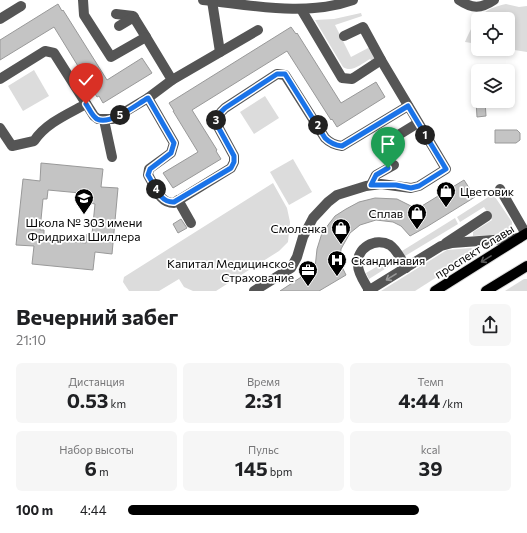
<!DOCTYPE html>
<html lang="ru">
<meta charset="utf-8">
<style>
:root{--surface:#fff;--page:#f6f6f6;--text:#202124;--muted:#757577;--accent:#000}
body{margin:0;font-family:Commissioner,sans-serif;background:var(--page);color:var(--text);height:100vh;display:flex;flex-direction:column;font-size:15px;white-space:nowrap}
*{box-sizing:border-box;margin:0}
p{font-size:13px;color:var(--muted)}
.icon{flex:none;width:22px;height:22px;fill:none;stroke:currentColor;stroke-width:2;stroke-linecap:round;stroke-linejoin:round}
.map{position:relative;height:291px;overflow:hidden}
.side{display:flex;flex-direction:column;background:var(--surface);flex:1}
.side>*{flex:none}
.tools{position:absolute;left:471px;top:12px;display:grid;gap:8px}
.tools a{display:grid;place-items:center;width:44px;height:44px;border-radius:6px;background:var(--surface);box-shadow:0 2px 6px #0003;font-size:20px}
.pin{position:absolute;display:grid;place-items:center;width:34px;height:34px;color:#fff;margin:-41px -17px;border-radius:50% 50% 50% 0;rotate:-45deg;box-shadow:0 0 4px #0007}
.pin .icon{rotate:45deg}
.km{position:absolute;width:20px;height:20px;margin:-10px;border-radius:50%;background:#222;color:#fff;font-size:11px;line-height:20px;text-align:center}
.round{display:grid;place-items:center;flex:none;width:42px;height:42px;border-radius:6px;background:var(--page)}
.head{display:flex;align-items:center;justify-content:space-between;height:68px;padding:0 16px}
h1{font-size:22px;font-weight:700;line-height:30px}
.stats{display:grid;grid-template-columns:repeat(3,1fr);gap:6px;height:68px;padding:4px 16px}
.stats div{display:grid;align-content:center;border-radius:6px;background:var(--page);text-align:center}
.stats b{font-size:20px;font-weight:700}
.stats small{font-size:11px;font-weight:400}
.stats p{font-size:11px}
ul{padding:0 16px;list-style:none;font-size:13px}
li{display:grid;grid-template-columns:64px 48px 1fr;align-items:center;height:30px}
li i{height:10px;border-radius:5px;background:var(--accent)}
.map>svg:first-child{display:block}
</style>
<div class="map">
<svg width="527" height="291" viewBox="0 0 527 291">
<rect width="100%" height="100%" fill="#fff"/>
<g fill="#dcdcdc">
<path d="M 506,4 L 519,7 L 527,6 L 527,52 L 508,49 L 508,19 L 478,19 L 478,44 L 465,42 C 475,19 481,9 506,4 Z"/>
<path d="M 361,13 L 362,16 L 335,25 L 351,57 L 370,47 L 377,59 L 373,62 L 370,59 C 361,64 352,73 343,67 L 315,20 L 334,19 Z"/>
<path d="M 34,70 L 49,96 L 23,111 L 8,86 Z"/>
<path d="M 265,96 L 279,118 L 254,134 L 240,112 Z"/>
<path d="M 293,159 L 312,192 L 289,205 L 270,172 Z"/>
<path d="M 273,183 L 287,208 L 290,222 L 288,242 L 279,251 L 216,291 L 193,291 L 184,287 L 179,279 L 159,291 L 129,291 L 123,282 L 124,277 Z"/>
<path d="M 493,194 L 512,222 L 512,229 L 506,234 L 473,236 L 473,232 L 492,220 L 484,207 L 460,222 L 457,217 Z"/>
<path d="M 455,218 L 458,224 L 405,256 L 402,251 Z"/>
<path d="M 471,248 L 475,250 L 473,254 L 415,291 L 381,291 L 442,253 L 447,250 Z"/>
<path d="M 393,257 L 396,262 L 369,279 L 366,273 Z"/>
<path d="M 524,279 L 527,279 L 527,291 L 505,291 Z"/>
</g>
<g fill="#c4c4c4" stroke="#999" fill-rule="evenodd">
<path d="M 58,4 L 62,11 L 63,10 L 107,80 L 142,58 L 152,73 L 103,103 L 99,96 L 97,97 L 54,27 L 0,60 L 0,40 Z"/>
<path d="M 291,27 L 296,34 L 297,33 L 341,103 L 376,82 L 385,97 L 337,127 L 332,119 L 331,120 L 287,51 L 192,110 L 217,150 L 216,151 L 221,159 L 173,188 L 163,173 L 198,152 L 173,111 L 174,111 L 169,103 Z"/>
<path d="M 476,101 L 485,101 L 486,116 L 477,117 Z"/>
<path d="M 495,130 L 517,130 L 520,133 L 520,140 L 516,143 L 495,143 Z"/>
<path d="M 41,163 L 103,169 L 101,187 L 118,188 L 112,254 L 95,252 L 93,270 L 32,264 L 34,246 L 16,245 L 23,179 L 40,181 ZM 48,190 L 91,194 L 90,203 L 95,204 L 92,234 L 87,234 L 86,243 L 44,239 L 44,230 L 40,230 L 43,199 L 47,199 Z"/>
<path d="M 464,180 L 475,197 L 428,226 L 410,236 L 401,226 L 393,222 L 376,220 L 360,225 L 350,233 L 341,249 L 340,263 L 346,275 L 319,291 L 280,291 L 315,268 L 317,249 L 322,233 L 335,216 L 346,209 L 359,202 L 375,198 L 397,199 L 417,209 Z"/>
<path d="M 181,219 L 187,228 L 178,233 L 173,224 Z"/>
</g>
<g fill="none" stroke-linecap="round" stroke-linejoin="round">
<defs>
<g id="major">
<path d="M 435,291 L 527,233"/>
<path d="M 486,291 L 527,266"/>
</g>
</defs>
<use href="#major" stroke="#dbdbdb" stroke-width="12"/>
<g stroke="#555" stroke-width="10">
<path d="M 203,0 C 252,5 305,17 353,0"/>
<path d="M 459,0 C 472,9 481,9 494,0"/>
<path d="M 212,1 L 220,52"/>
<path d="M 301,9 L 342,78 L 352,79 L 381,60"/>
<path d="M 116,14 L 133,16 L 146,37"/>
<path d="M 0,19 L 21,6"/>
<path d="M 119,26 L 134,17"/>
<path d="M 0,79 L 45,51 L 54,53 L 94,116 L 98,119 L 113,119 L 148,98 L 172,80 L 146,37 L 111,57 L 84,15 L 83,0"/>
<path d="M 172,80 L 258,30"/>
<path d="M 148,98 L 174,143 L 171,153 L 149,169 L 148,175 C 155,186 159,203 174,203 L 231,168 L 234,162 L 234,156 L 216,123 L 221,112 L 225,108 L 277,74 L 285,75 L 325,138 C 330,143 334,145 342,146 L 408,106"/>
<path d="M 104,120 L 112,157"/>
<path d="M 0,128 L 12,146 L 34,141 C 46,123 68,114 86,104"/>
<path d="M 400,134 L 418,123"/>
<path d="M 371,185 L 376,175 L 394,165"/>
<path d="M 500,189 L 526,234"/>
<path d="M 178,200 L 191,223"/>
<path d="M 446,243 L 487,216"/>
<path d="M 369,290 C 365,283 358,274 358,265 C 356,248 375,237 390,245 C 397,250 402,260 406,268"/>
<path d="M 254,291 L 291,268 L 297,257 L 303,237 L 313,218 L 328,202 L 337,195 L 366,186 L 381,184 L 411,188 L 419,186 L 446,169 L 381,60 L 363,27 L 344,36"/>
<path d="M 368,291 L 441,246 L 452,243 L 519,238"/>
</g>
<use href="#major" stroke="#000" stroke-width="10"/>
</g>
<defs><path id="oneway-shaft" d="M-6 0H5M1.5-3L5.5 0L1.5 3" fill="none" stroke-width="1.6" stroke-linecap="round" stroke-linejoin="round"/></defs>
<use stroke="#595959" href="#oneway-shaft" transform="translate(486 259) rotate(148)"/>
<use stroke="#999" href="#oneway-shaft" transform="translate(391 277) rotate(148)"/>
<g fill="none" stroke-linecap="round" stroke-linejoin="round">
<defs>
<path id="route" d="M 86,104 C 89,108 92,116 97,119 C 110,126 137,104 148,98 L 174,143 L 171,153 L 150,169 L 148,175 C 155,186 160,203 174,202 L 231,168 L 234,162 L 234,156 L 216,123 L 221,112 L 225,108 L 277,74 L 285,74 L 325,138 C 330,143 334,145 342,146 L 408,106 L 446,169 L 419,186 L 411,188 L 396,185 L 371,185 L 376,175 L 388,168"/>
</defs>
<use href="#route" stroke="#fff" stroke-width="8"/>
<use href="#route" stroke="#1a73e8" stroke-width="5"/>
</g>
<defs>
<symbol id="shop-pin" viewBox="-11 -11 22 30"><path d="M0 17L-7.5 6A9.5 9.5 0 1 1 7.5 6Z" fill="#000" stroke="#fff"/><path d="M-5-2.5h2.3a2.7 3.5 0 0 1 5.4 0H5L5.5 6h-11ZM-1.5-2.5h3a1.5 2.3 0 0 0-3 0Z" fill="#fff"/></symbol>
<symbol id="school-pin" viewBox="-11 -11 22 30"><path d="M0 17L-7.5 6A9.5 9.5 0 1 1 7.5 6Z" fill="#000" stroke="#fff"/><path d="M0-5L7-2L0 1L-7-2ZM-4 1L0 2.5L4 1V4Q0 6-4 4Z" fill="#fff"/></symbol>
<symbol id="hospital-pin" viewBox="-11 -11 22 30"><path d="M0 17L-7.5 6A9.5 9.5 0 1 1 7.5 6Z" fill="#000" stroke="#fff"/><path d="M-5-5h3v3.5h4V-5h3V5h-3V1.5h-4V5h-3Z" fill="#fff"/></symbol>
<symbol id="office-pin" viewBox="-11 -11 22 30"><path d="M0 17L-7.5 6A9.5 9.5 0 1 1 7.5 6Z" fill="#000" stroke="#fff"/><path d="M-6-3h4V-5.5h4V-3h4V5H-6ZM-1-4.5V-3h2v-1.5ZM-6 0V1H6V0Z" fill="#fff"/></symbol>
</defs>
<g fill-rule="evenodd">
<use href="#shop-pin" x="435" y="180" width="22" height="30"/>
<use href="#school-pin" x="73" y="187" width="22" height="30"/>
<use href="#shop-pin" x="406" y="202" width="22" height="30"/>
<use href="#shop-pin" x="330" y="217" width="22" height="30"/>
<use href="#hospital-pin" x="326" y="249" width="22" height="30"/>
<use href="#office-pin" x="297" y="259" width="22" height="30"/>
</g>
<g text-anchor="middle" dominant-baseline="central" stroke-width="3.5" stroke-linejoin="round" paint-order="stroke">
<g font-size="12" fill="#000" stroke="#fff" text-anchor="end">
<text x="460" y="191" text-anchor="start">Цветовик</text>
<text x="403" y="213">Сплав</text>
<text x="84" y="222" text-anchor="middle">Школа № 303 имени<tspan x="84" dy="14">Фридриха Шиллера</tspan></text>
<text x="327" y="228">Смоленка</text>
<text x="351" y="260" text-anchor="start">Скандинавия</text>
<text x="294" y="263">Капитал Медицинское<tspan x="294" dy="14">Страхование</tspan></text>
</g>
<g font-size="12" fill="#000" stroke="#fff">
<text transform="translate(474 251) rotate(-32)">проспект Славы</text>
</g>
</g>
</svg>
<div class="tools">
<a><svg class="icon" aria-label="locate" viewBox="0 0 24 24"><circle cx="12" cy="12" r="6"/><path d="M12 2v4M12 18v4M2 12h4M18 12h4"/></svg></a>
<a><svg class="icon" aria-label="layers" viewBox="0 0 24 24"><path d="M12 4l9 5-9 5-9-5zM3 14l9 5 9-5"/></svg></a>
</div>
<div class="pin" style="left:388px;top:168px;background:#1e9e55"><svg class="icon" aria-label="arrive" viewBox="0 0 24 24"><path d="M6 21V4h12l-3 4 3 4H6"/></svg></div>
<div class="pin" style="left:86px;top:104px;background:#d93025"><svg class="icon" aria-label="check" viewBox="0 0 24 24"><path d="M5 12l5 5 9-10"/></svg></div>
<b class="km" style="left:425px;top:135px">1</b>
<b class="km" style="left:318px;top:125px">2</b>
<b class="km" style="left:216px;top:120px">3</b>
<b class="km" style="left:156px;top:189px">4</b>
<b class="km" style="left:120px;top:115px">5</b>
</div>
<section class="side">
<div class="head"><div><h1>Вечерний забег</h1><p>21:10</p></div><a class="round"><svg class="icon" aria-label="share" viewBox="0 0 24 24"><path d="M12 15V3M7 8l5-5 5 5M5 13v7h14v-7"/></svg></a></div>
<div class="stats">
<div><p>Дистанция</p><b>0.53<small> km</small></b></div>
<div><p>Время</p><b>2:31</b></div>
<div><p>Темп</p><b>4:44<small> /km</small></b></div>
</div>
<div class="stats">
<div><p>Набор высоты</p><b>6<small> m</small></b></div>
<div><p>Пульс</p><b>145<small> bpm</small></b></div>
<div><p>kcal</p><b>39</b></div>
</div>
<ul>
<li><b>100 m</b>4:44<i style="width:76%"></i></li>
</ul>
</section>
